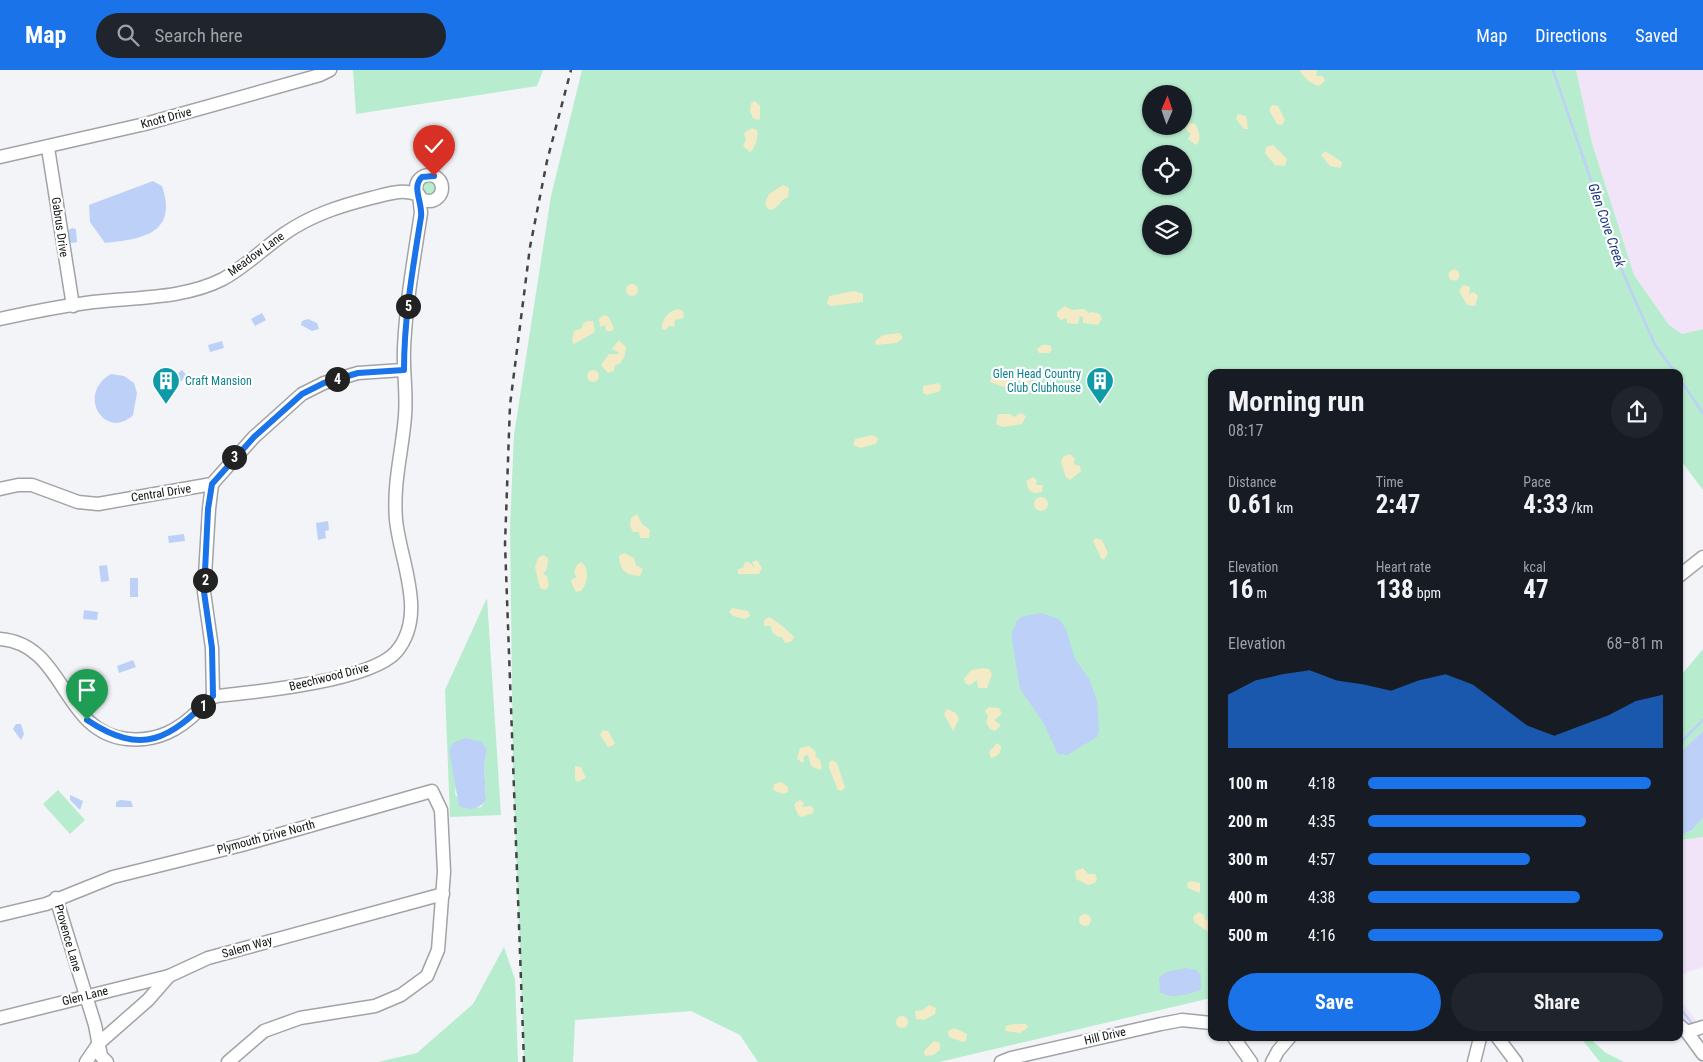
<!DOCTYPE html>
<meta charset="utf-8">
<style>
:root{--surface:#171b24;--page:#20242c;--text:#f1f3f6;--muted:#9ea1a6;--accent:#1a73e8}
body{margin:0;font-family:"Roboto Condensed",sans-serif;background:var(--page);color:var(--text);height:100vh;display:flex;flex-direction:column;font-size:19px;white-space:nowrap}
*{box-sizing:border-box;margin:0}
p{font-size:16px;color:var(--muted)}
.icon{flex:none;width:28px;height:28px;fill:none;stroke:currentColor;stroke-width:2;stroke-linecap:round;stroke-linejoin:round}
.map{position:relative;flex:1;overflow:hidden}
.drawer{position:absolute;left:1208px;top:299px;width:475px;height:672px;display:flex;flex-direction:column;background:var(--surface);border-radius:10px;box-shadow:0 1px 4px #0004}
.drawer>*{flex:none}
.needle{width:32px;rotate:2deg}
.fabs{position:absolute;left:1142px;top:15px;display:grid;gap:10px}
.fabs a{display:grid;place-items:center;width:50px;height:50px;border-radius:50%;background:var(--surface);box-shadow:0 1px 4px #0004;font-size:25px}
.pin{position:absolute;display:grid;place-items:center;width:42px;height:42px;color:#fff;margin:-51px -21px;border-radius:50% 50% 50% 0;rotate:-45deg;box-shadow:0 0 5px #0007}
.pin .icon{rotate:45deg}
.km{position:absolute;width:25px;height:25px;margin:-12px;border-radius:50%;background:#222;color:#fff;font-size:14px;line-height:25px;text-align:center}
.round{display:grid;place-items:center;flex:none;width:52px;height:52px;border-radius:26px;background:var(--page)}
.head{display:flex;align-items:center;justify-content:space-between;height:85px;padding:0 20px}
h1{font-size:28px;font-weight:700;line-height:38px}
.stats{display:grid;grid-template-columns:repeat(3,1fr);gap:8px;height:85px;padding:5px 20px}
.stats div{display:grid;align-content:center}
.stats b{font-size:25px;font-weight:700}
.stats small{font-size:14px;font-weight:400}
.stats p{font-size:14px}
.chart{height:140px;padding:10px 20px}
.chart p{display:flex;justify-content:space-between}
.chart svg{width:100%;height:90px;margin-top:5px;fill:var(--accent);opacity:.7}
.button{display:flex;gap:10px;margin-top:auto;padding:10px 20px}
.button a{flex:1;height:58px;border-radius:30px;background:var(--accent);color:#fff;font-size:20px;font-weight:700;line-height:58px;text-align:center}
.button a+a{background:var(--page);color:var(--text)}
ul{padding:0 20px;list-style:none;font-size:16px}
li{display:grid;grid-template-columns:80px 60px 1fr;align-items:center;height:38px}
li i{height:12px;border-radius:6px;background:var(--accent)}
header{display:flex;align-items:center;gap:30px;box-sizing:border-box;height:70px;padding:0 25px;background:var(--accent);color:#fff}
header strong{font-size:24px}
nav{display:flex;gap:28px;margin-inline-start:auto;font-size:18px}
.search{width:350px;height:45px;background:var(--page);display:flex;align-items:center;gap:12px;box-sizing:border-box;padding:0 18px;border-radius:28px;color:var(--muted);font-size:19px}
.map>svg:first-child{display:block}
</style>
<header>
<strong>Map</strong>
<div class="search"><svg class="icon" aria-label="search" viewBox="0 0 24 24"><circle cx="10" cy="10" r="6"/><path d="M15 15l6 6"/></svg>Search here</div>
<nav><a>Map</a><a>Directions</a><a>Saved</a></nav>
</header>
<div class="map">
<svg width="1703" height="992" viewBox="0 0 1703 992">
<rect width="100%" height="100%" fill="#f2f4f7"/>
<g fill="#f1e4f8">
<path d="M 1576,0 L 1703,0 L 1703,259 L 1682,264 L 1669,255 L 1634,205 L 1592,73 Z"/>
<path d="M 1703,766 L 1703,897 L 1679,905 L 1679,770 Z"/>
<path d="M 1679,928 L 1698,953 L 1688,957 L 1679,949 Z"/>
</g>
<g fill="#b8ecce" fill-rule="evenodd">
<path d="M 353,0 L 543,0 L 537,16 L 356,44 Z"/>
<path d="M 582,0 L 1576,0 L 1592,73 L 1634,205 L 1669,255 L 1682,264 L 1703,259 L 1703,420 L 1679,388 L 1679,302 L 1211,302 L 1211,928 L 939,992 L 758,992 L 740,965 L 691,941 L 575,950 L 573,992 L 524,992 L 513,696 L 510,456 L 514,365 L 551,126 ZM 1151,24 L 1184,24 L 1184,56 L 1151,56 ZM 1151,84 L 1184,84 L 1184,116 L 1151,116 ZM 1151,144 L 1184,144 L 1184,176 L 1151,176 Z"/>
<circle cx="430" cy="117" r="8"/>
<path d="M 487,528 L 501,745 L 450,747 L 445,620 ZM 487,680 L 484,694 L 486,730 L 481,737 L 466,739 L 455,724 L 456,714 Z"/>
<path d="M 1703,579 L 1703,661 L 1679,684 L 1679,608 Z"/>
<path d="M 58,720 L 85,750 L 70,764 L 43,734 Z"/>
<path d="M 1703,748 L 1703,767 L 1679,770 L 1679,765 L 1691,761 Z"/>
<path d="M 504,877 L 515,909 L 518,992 L 378,992 L 417,983 L 473,934 Z"/>
<path d="M 1581,968 L 1589,968 L 1606,983 L 1624,992 L 1600,992 Z"/>
</g>
<g fill="#f4eac5">
<path d="M 1300,0 L 1317,0 L 1316,6 L 1323,6 L 1325,11 L 1319,16 C 1311,14 1303,8 1300,0 Z"/>
<path d="M 755,31 L 760,36 L 760,49 L 758,50 L 753,48 L 750,41 L 751,33 Z"/>
<path d="M 1272,35 L 1278,36 L 1285,50 L 1282,55 L 1277,54 L 1269,40 Z"/>
<path d="M 1238,44 L 1246,46 L 1248,59 L 1244,59 L 1236,49 Z"/>
<path d="M 1189,53 L 1195,54 C 1199,60 1202,70 1196,75 L 1188,69 L 1191,63 L 1188,62 L 1186,59 Z"/>
<path d="M 752,58 L 757,60 C 759,66 755,79 750,82 L 743,76 L 746,70 L 744,63 Z"/>
<path d="M 1273,75 L 1287,89 L 1285,96 L 1275,95 L 1265,83 L 1266,77 Z"/>
<path d="M 1325,81 L 1342,92 L 1341,98 L 1330,96 L 1321,85 Z"/>
<path d="M 783,115 L 789,118 L 788,127 L 781,131 L 780,134 L 772,140 L 768,139 L 765,133 L 769,124 Z"/>
<circle cx="1454" cy="205" r="5.5"/>
<circle cx="632" cy="220" r="6"/>
<path d="M 1463,215 L 1470,217 L 1469,224 L 1474,222 L 1478,226 L 1475,236 L 1467,235 L 1459,221 Z"/>
<path d="M 854,221 L 863,224 L 863,232 L 831,236 L 827,234 L 829,226 Z"/>
<path d="M 1065,236 L 1072,240 L 1084,239 L 1089,243 L 1092,242 L 1100,244 L 1102,249 L 1098,255 L 1083,253 L 1083,247 L 1080,246 L 1078,254 L 1067,253 L 1067,248 L 1061,250 L 1057,246 L 1057,242 Z"/>
<path d="M 678,239 L 683,241 L 684,248 L 675,250 L 674,257 L 669,256 L 666,260 L 662,259 C 661,249 669,241 678,239 Z"/>
<path d="M 603,245 L 608,246 L 614,258 L 612,261 L 606,261 L 605,255 L 600,257 L 599,249 Z"/>
<path d="M 588,251 L 593,251 L 595,262 L 574,274 L 572,270 L 574,261 L 582,258 L 583,253 Z"/>
<path d="M 900,263 L 903,268 L 897,273 L 876,275 L 875,271 L 883,265 Z"/>
<path d="M 619,270 L 626,277 L 625,285 L 620,294 L 615,295 L 614,301 L 608,303 L 601,295 L 609,284 L 618,284 L 618,282 L 612,279 Z"/>
<path d="M 1042,275 L 1050,275 L 1052,280 L 1049,283 L 1039,283 L 1037,279 Z"/>
<circle cx="593" cy="306" r="6"/>
<circle cx="1025" cy="309" r="6"/>
<path d="M 1006,304 L 1014,306 L 1015,316 L 1010,316 L 1008,313 L 1004,317 L 990,312 L 992,305 L 1003,307 Z"/>
<path d="M 938,313 L 941,316 L 940,321 L 927,325 L 923,323 L 923,316 Z"/>
<path d="M 1021,343 L 1026,346 L 1022,354 L 1003,357 L 996,354 L 998,344 L 1010,344 L 1014,347 Z"/>
<path d="M 872,365 L 878,368 L 876,374 L 860,378 L 853,375 L 855,369 Z"/>
<path d="M 1070,384 L 1075,389 L 1074,394 L 1080,396 L 1081,401 L 1070,410 L 1066,407 L 1061,392 L 1063,387 Z"/>
<path d="M 1033,407 L 1037,410 L 1036,415 L 1043,415 L 1042,422 L 1034,423 L 1029,420 L 1026,411 Z"/>
<circle cx="1041" cy="434" r="7"/>
<path d="M 637,444 L 642,454 L 650,460 L 649,468 L 640,468 L 639,462 L 633,462 L 630,456 L 631,448 Z"/>
<path d="M 1096,468 L 1102,470 L 1108,483 L 1104,490 L 1101,488 L 1093,471 Z"/>
<path d="M 624,483 L 634,488 L 636,495 L 643,499 L 640,506 C 626,505 620,501 619,486 Z"/>
<path d="M 543,485 L 548,488 L 547,499 L 543,504 L 547,506 L 549,516 L 545,520 L 540,518 L 535,497 L 538,488 Z"/>
<path d="M 757,490 L 762,498 L 759,504 L 738,504 L 738,499 L 743,498 L 745,492 L 749,492 L 755,498 L 752,492 Z"/>
<path d="M 581,492 C 590,498 588,514 581,521 L 576,522 L 571,512 L 572,509 L 577,507 L 574,504 L 576,496 Z"/>
<path d="M 732,538 L 748,541 L 750,546 L 745,549 L 733,546 L 729,542 Z"/>
<path d="M 769,547 C 774,549 791,563 794,567 L 792,571 L 785,573 L 782,567 L 778,567 L 772,562 L 771,556 L 764,556 L 764,550 Z"/>
<path d="M 984,598 L 989,599 L 992,604 L 987,618 L 978,618 L 977,610 L 970,615 L 966,614 L 964,609 L 971,600 Z"/>
<path d="M 989,637 L 999,638 L 1002,644 L 994,650 L 1001,655 L 995,661 L 990,659 L 986,652 L 988,646 L 985,641 Z"/>
<path d="M 947,639 L 956,643 L 959,649 L 953,661 L 944,644 Z"/>
<path d="M 603,660 L 608,661 L 615,673 L 612,676 L 608,677 L 600,665 Z"/>
<path d="M 997,673 L 1001,676 C 1001,684 997,686 991,688 L 989,682 Z"/>
<path d="M 809,676 L 816,682 L 815,686 L 820,690 L 822,697 L 820,700 L 811,696 L 808,685 L 804,686 L 803,693 L 797,689 L 800,678 Z"/>
<path d="M 832,690 L 837,693 L 845,717 L 842,721 L 838,720 L 829,698 L 829,693 Z"/>
<path d="M 575,696 L 581,697 L 586,708 L 577,712 L 575,709 Z"/>
<path d="M 781,712 L 788,717 L 788,722 L 783,724 L 773,720 L 774,714 Z"/>
<path d="M 800,730 L 804,733 L 802,737 L 811,736 L 814,739 L 813,743 L 802,747 L 798,745 L 794,734 Z"/>
<path d="M 1083,798 L 1088,804 L 1095,804 L 1097,809 L 1095,813 L 1088,815 L 1076,809 L 1075,801 Z"/>
<path d="M 1190,811 L 1200,813 L 1200,823 L 1188,818 L 1187,814 Z"/>
<path d="M 1198,842 L 1204,845 L 1205,850 L 1211,849 L 1211,864 L 1194,852 L 1193,847 Z"/>
<circle cx="1085" cy="850" r="6"/>
<path d="M 929,935 L 936,938 L 935,944 L 924,950 L 916,949 L 915,941 L 923,940 Z"/>
<circle cx="902" cy="952" r="6"/>
<path d="M 1014,954 L 1026,954 L 1028,957 L 1020,963 L 1005,961 L 1006,956 Z"/>
<path d="M 954,958 L 967,964 L 966,971 L 963,972 L 949,967 L 948,961 Z"/>
<path d="M 934,971 L 940,973 L 940,980 L 933,985 L 925,986 L 924,981 Z"/>
</g>
<g fill="#bcd0f8">
<path d="M 153,111 L 162,116 C 178,164 142,169 105,173 L 90,152 L 89,135 Z"/>
<path d="M 72,158 L 76,159 L 77,172 L 73,173 L 69,172 L 69,160 Z"/>
<path d="M 262,243 L 266,250 L 255,256 L 251,249 Z"/>
<path d="M 308,249 L 317,253 L 319,259 L 312,261 L 301,255 L 302,251 Z"/>
<path d="M 222,271 L 224,278 L 210,282 L 208,275 Z"/>
<path d="M 182,300 L 187,306 L 175,316 L 170,310 Z"/>
<path d="M 111,304 L 124,306 L 134,313 L 137,323 L 133,345 C 106,371 75,325 111,304 Z"/>
<path d="M 328,451 L 329,460 L 325,461 L 326,468 L 318,470 L 316,453 Z"/>
<path d="M 184,464 L 185,471 L 169,473 L 168,466 Z"/>
<path d="M 107,495 L 109,511 L 101,512 L 99,496 Z"/>
<rect x="130" y="508" width="8" height="19"/>
<path d="M 84,540 L 98,542 L 97,550 L 83,549 Z"/>
<path d="M 1041,543 L 1059,549 L 1066,559 L 1075,589 L 1089,609 L 1097,631 L 1099,661 L 1097,667 L 1067,685 L 1058,684 L 1043,652 L 1020,619 L 1012,570 L 1012,562 L 1017,551 L 1021,547 Z"/>
<path d="M 133,590 L 136,597 L 119,603 L 117,596 Z"/>
<path d="M 16,654 L 21,654 L 24,664 L 21,670 L 13,659 Z"/>
<path d="M 1703,661 L 1703,748 L 1691,761 L 1679,765 L 1679,684 Z"/>
<path d="M 466,668 L 482,672 L 487,680 L 484,694 L 486,730 C 478,740 470,741 459,736 L 449,680 L 453,673 Z"/>
<path d="M 70,725 L 83,731 L 80,740 L 70,730 Z"/>
<path d="M 120,730 L 131,731 L 133,737 L 116,737 L 116,732 Z"/>
<path d="M 1186,898 L 1196,900 L 1201,905 L 1201,920 C 1188,924 1173,930 1160,922 L 1159,908 L 1166,902 Z"/>
</g>
<g fill="none" stroke-linecap="round" stroke-linejoin="round">
<g stroke="#bcd0f8" stroke-width="2.5">
<path d="M 1553,0 L 1623,203 L 1655,275 L 1675,302"/>
<path d="M 1679,308 L 1703,343"/>
<path d="M 1679,674 L 1703,650"/>
<path d="M 1679,937 L 1694,956"/>
</g>
<defs>
<g id="minor">
<path d="M 48,78 L 73,236"/>
<path d="M 0,87 L 145,54 L 320,5 L 330,0"/>
<circle cx="429" cy="118" r="13"/>
<path d="M 0,249 C 31,242 62,236 93,232 C 136,227 184,229 223,209 C 245,197 264,178 284,164 C 311,145 340,136 371,128 C 388,124 402,118 419,125 L 421,143 C 414,188 406,233 404,278 C 403,301 407,324 405,346 C 402,384 393,411 396,450 C 400,491 428,545 396,582 C 370,611 257,622 217,626 C 210,627 205,634 199,640 C 179,660 157,672 127,669 C 61,662 66,574 0,569"/>
<path d="M 212,414 L 209,439 L 204,522 L 212,578 L 213,626"/>
<path d="M 0,419 L 18,415 L 32,415 L 78,432 L 98,434 L 212,414 L 254,367 L 302,324 L 324,313 L 358,303 L 403,300"/>
<path d="M 1679,506 L 1703,487"/>
<path d="M 56,828 L 95,955 L 101,986 L 107,992"/>
<path d="M 0,845 L 46,834 L 113,807 L 242,775 L 432,721 L 441,740 L 444,802 L 438,880 L 427,906 L 401,925 L 375,936 L 300,948 L 264,961 L 228,992"/>
<path d="M 0,948 L 169,906"/>
<path d="M 1679,955 L 1687,962 L 1703,984"/>
<path d="M 1687,962 L 1703,957"/>
<path d="M 1234,968 L 1251,992"/>
<path d="M 1498,968 L 1516,992"/>
<path d="M 86,992 L 99,973 L 148,930 L 169,906 L 208,888 L 443,824"/>
<path d="M 1001,992 L 1011,988 L 1161,954 L 1182,950 L 1211,953"/>
<path d="M 1272,992 L 1278,981 L 1289,968"/>
<path d="M 1474,992 L 1480,968"/>
</g>
</defs>
<use href="#minor" stroke="#a1a3a6" stroke-width="15"/>
<use href="#minor" stroke="#fff" stroke-width="12"/>
<path stroke="#444546" stroke-width="2.5" stroke-dasharray="6 6" stroke-linecap="butt" d="M 524,992 L 505,474 L 510,335 L 530,177 L 547,91 L 571,0"/>
</g>
<g fill="none" stroke-linecap="round" stroke-linejoin="round">
<defs>
<path id="route" d="M 87,650 C 143,687 169,669 213,626 L 212,578 L 204,522 L 208,439 L 212,414 L 254,367 L 302,324 L 324,313 L 358,303 L 404,300 C 404,248 413,197 421,147 C 423,133 411,117 422,107 L 434,106"/>
</defs>
<use href="#route" stroke="#fff" stroke-width="10"/>
<use href="#route" stroke="#1a73e8" stroke-width="6"/>
</g>
<defs>
<symbol id="building-pin" viewBox="-11 -11 22 30"><path d="M0 17L-7.5 6A9.5 9.5 0 1 1 7.5 6Z" fill="#0f9aa8" stroke="#fff"/><path d="M-4-6H4V6H1V3H-1V6H-4ZM-2.5-4.3h1.7v1.8h-1.7ZM.8-4.3h1.7v1.8H.8ZM-2.5-1h1.7V.8h-1.7ZM.8-1h1.7V.8H.8Z" fill="#fff"/></symbol>
</defs>
<g fill-rule="evenodd">
<use href="#building-pin" x="150" y="295" width="32" height="43"/>
<use href="#building-pin" x="1084" y="295" width="32" height="43"/>
</g>
<g text-anchor="middle" dominant-baseline="central" stroke-width="4.5" stroke-linejoin="round" paint-order="stroke">
<g font-size="12" fill="#111213" stroke="#fff">
<text transform="translate(166 48) rotate(-15)">Knott Drive</text>
<text transform="translate(60 157) rotate(82)">Gabrus Drive</text>
<text transform="translate(256 184) rotate(-36)">Meadow Lane</text>
<text transform="translate(161 423) rotate(-9)">Central Drive</text>
<text transform="translate(329 607) rotate(-14)">Beechwood Drive</text>
<text transform="translate(266 767) rotate(-15)">Plymouth Drive North</text>
<text transform="translate(68 868) rotate(74)">Provence Lane</text>
<text transform="translate(247 877) rotate(-16)">Salem Way</text>
<text transform="translate(85 926) rotate(-14)">Glen Lane</text>
<text transform="translate(1105 966) rotate(-13)">Hill Drive</text>
</g>
<g font-size="12" fill="#0d838f" stroke="#fff" text-anchor="end">
<text x="1081" y="304">Glen Head Country<tspan x="1081" dy="14">Club Clubhouse</tspan></text>
<text x="185" y="311" text-anchor="start">Craft Mansion</text>
</g>
<g font-size="14" font-style="italic" fill="#15357e" stroke="#fff">
<text transform="translate(1607 155) rotate(71)">Glen Cove Creek</text>
</g>
</g>
</svg>
<div class="fabs">
<a><svg class="needle" viewBox="-14 -14 28 28"><path d="M0-13l5 13h-10z" fill="#e53935"/><path d="M0 13l5-13h-10z" fill="#9ea1a6"/></svg></a>
<a><svg class="icon" aria-label="locate" viewBox="0 0 24 24"><circle cx="12" cy="12" r="6"/><path d="M12 2v4M12 18v4M2 12h4M18 12h4"/></svg></a>
<a><svg class="icon" aria-label="layers" viewBox="0 0 24 24"><path d="M12 4l9 5-9 5-9-5zM3 14l9 5 9-5"/></svg></a>
</div>
<div class="pin" style="left:87px;top:650px;background:#1e9e55"><svg class="icon" aria-label="arrive" viewBox="0 0 24 24"><path d="M6 21V4h12l-3 4 3 4H6"/></svg></div>
<div class="pin" style="left:434px;top:106px;background:#d93025"><svg class="icon" aria-label="check" viewBox="0 0 24 24"><path d="M5 12l5 5 9-10"/></svg></div>
<b class="km" style="left:203px;top:636px">1</b>
<b class="km" style="left:205px;top:510px">2</b>
<b class="km" style="left:234px;top:387px">3</b>
<b class="km" style="left:337px;top:309px">4</b>
<b class="km" style="left:408px;top:236px">5</b>
<section class="drawer">
<div class="head"><div><h1>Morning run</h1><p>08:17</p></div><a class="round"><svg class="icon" aria-label="share" viewBox="0 0 24 24"><path d="M12 15V3M7 8l5-5 5 5M5 13v7h14v-7"/></svg></a></div>
<div class="stats">
<div><p>Distance</p><b>0.61<small> km</small></b></div>
<div><p>Time</p><b>2:47</b></div>
<div><p>Pace</p><b>4:33<small> /km</small></b></div>
</div>
<div class="stats">
<div><p>Elevation</p><b>16<small> m</small></b></div>
<div><p>Heart rate</p><b>138<small> bpm</small></b></div>
<div><p>kcal</p><b>47</b></div>
</div>
<div class="chart"><p><span>Elevation</span>68–81 m</p>
<svg viewBox="0 0 160 44" preserveAspectRatio="none"><path d="M0 44V18L10 11L20 8L30 6L40 11L50 13L60 16L70 11L80 8L90 13L100 23L110 33L120 38L130 33L140 28L150 21L160 18V44z"/></svg>
</div>
<ul>
<li><b>100 m</b>4:18<i style="width:96%"></i></li>
<li><b>200 m</b>4:35<i style="width:74%"></i></li>
<li><b>300 m</b>4:57<i style="width:55%"></i></li>
<li><b>400 m</b>4:38<i style="width:72%"></i></li>
<li><b>500 m</b>4:16<i style="width:100%"></i></li>
</ul>
<div class="button"><a>Save</a><a>Share</a></div>
</section>
</div>
